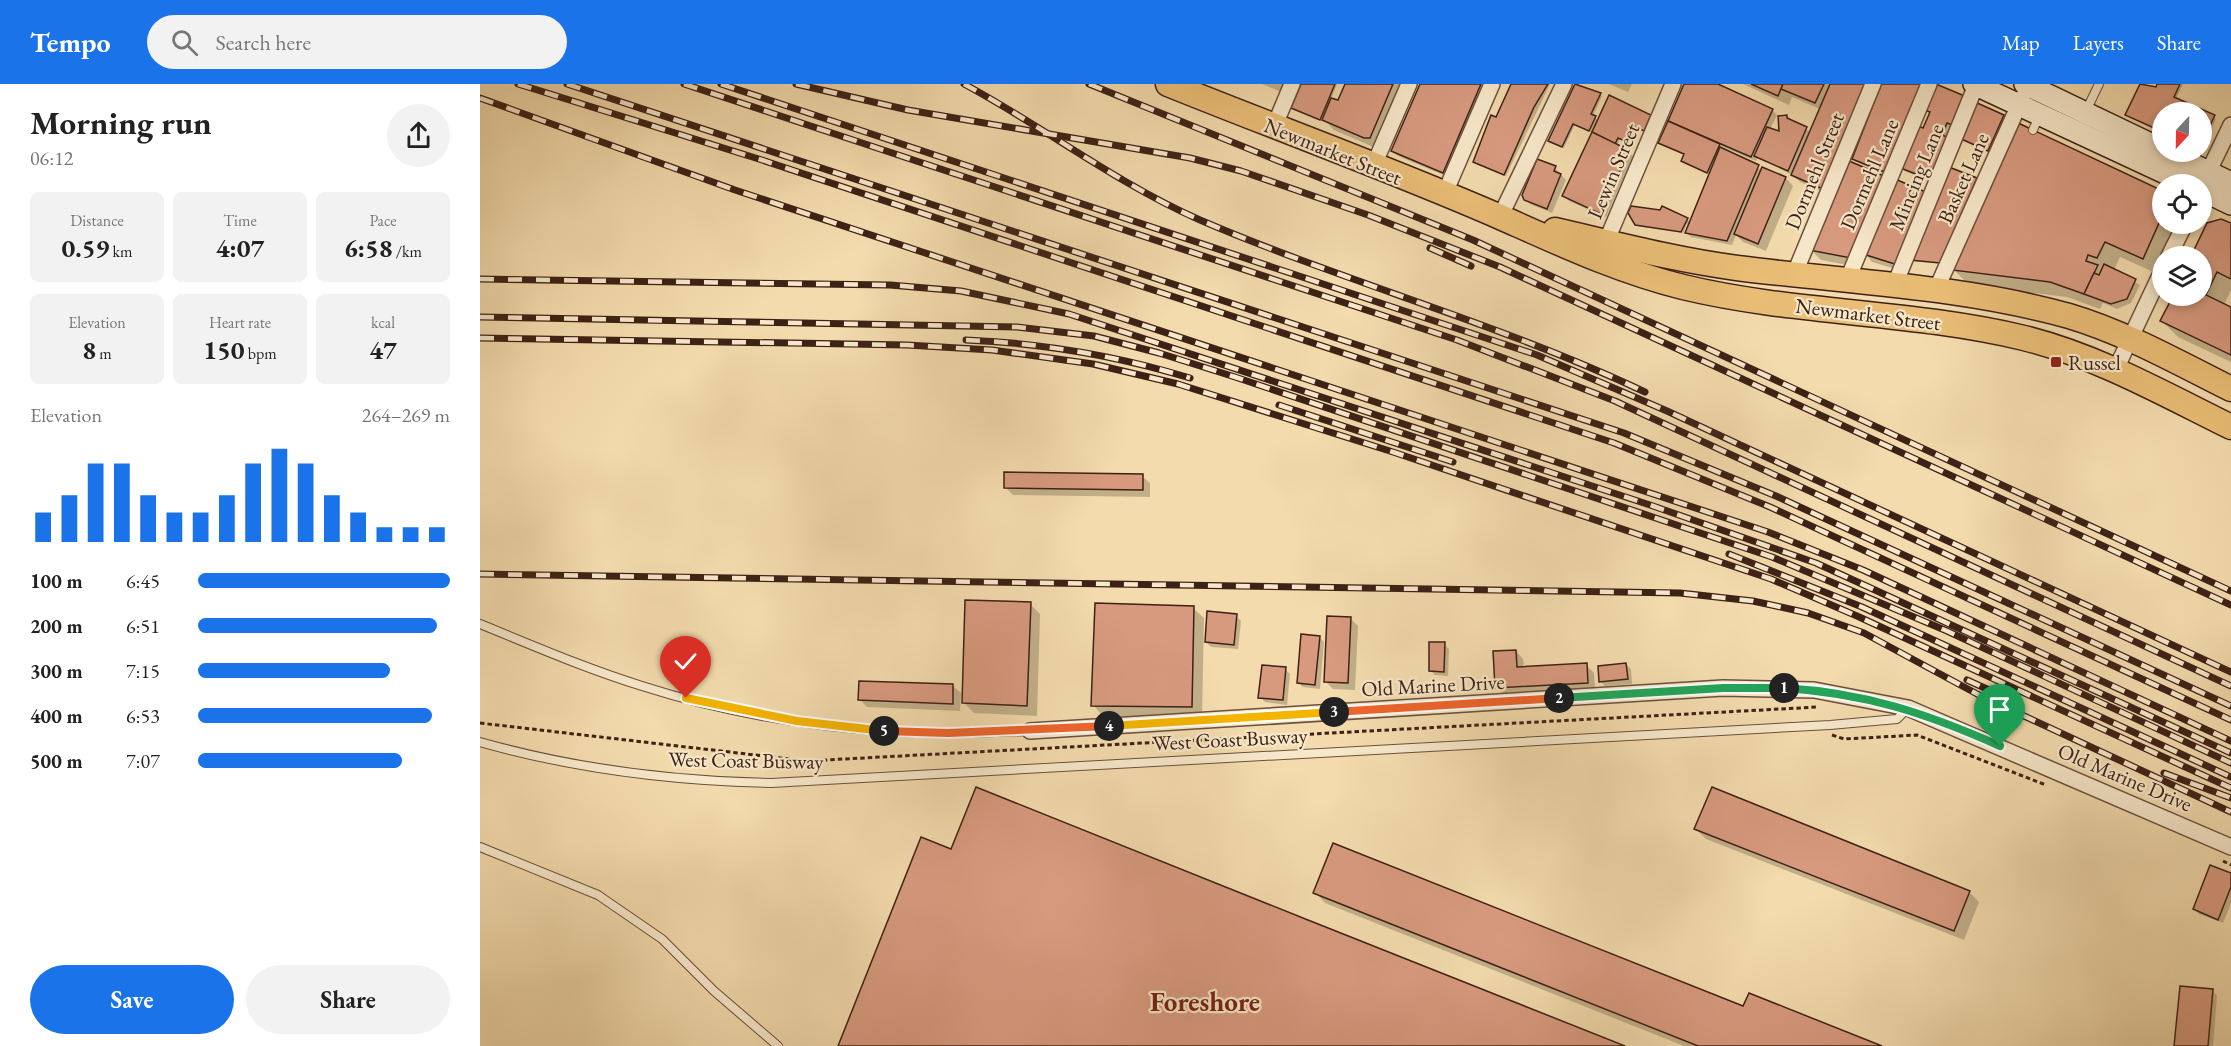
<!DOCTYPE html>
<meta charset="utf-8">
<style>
:root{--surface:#fff;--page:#f2f2f2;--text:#222;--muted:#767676;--accent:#1a73e8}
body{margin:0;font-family:"EB Garamond",serif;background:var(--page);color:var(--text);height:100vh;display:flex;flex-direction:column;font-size:22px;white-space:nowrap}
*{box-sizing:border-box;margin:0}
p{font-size:20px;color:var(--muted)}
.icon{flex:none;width:33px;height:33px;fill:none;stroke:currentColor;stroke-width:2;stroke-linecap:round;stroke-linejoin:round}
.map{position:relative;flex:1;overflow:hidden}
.sheet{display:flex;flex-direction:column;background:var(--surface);width:480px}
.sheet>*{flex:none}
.needle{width:39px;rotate:202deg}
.buttons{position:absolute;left:1672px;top:18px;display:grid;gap:12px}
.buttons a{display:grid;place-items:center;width:60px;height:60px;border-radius:50%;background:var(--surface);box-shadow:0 3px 9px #0003;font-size:30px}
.pin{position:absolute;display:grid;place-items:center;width:51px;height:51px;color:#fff;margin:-62px -26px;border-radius:50% 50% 50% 0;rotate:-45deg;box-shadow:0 0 6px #0007}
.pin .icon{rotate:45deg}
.km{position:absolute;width:30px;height:30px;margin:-15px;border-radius:50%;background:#222;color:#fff;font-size:16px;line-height:30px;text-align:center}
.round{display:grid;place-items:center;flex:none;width:63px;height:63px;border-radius:32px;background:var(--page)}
.overview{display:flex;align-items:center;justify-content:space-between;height:102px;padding:0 30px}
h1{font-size:33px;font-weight:700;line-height:45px}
.figures{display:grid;grid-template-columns:repeat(3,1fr);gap:9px;height:102px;padding:6px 30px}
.figures div{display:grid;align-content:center;border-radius:9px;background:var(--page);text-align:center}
.figures b{font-size:26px;font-weight:700}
.figures small{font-size:16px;font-weight:400}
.figures p{font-size:16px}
.chart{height:168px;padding:12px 30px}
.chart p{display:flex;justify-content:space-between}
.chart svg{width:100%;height:108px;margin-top:6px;stroke:var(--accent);stroke-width:6}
.button{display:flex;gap:12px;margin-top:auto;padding:12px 30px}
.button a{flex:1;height:69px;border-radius:36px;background:var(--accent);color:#fff;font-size:24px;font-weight:700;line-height:69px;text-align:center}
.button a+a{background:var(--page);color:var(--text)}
ul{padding:0 30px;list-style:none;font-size:20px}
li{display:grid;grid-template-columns:96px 72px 1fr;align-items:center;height:45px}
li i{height:15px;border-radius:8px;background:var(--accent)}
header{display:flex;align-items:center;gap:36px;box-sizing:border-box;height:84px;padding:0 30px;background:var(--accent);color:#fff}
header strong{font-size:28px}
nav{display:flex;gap:33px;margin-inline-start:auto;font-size:21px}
.search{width:420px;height:54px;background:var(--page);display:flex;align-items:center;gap:15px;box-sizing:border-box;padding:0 21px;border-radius:33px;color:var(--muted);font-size:22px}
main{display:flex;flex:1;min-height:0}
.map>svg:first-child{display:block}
</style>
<header>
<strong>Tempo</strong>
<div class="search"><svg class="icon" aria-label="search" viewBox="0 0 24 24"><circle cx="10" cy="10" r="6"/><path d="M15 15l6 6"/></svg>Search here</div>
<nav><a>Map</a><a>Layers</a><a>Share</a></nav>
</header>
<main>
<section class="sheet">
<div class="overview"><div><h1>Morning run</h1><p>06:12</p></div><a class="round"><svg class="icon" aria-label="share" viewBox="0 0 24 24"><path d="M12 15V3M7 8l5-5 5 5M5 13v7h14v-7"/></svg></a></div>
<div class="figures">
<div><p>Distance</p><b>0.59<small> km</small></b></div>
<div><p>Time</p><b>4:07</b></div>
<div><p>Pace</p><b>6:58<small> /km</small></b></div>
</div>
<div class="figures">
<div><p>Elevation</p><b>8<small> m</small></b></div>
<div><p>Heart rate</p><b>150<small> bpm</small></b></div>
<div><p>kcal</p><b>47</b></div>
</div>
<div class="chart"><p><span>Elevation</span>264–269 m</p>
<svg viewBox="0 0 160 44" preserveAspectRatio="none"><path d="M5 44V32M15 44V25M25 44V12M35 44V12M45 44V25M55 44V32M65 44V32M75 44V25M85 44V12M95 44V6M105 44V12M115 44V25M125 44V32M135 44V38M145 44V38M155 44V38"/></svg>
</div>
<ul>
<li><b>100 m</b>6:45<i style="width:100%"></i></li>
<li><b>200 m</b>6:51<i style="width:95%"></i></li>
<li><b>300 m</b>7:15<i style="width:76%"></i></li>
<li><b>400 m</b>6:53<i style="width:93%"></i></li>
<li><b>500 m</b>7:07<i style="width:81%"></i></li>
</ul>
<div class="button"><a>Save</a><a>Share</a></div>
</section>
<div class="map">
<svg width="1751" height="962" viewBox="0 0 1751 962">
<rect width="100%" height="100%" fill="#f3dbad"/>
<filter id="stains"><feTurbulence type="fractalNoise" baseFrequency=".00333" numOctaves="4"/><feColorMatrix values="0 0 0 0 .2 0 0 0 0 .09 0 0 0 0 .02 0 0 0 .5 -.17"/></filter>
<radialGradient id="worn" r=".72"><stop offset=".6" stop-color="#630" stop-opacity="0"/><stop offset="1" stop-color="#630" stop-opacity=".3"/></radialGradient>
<g fill="#0003">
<path d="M 782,0 L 814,0 L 801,8 Z"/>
<path d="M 823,0 L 857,0 L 851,15 L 859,18 L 866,0 L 928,0 L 896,64 L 854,46 L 843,34 L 842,36 L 815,26 Z"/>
<path d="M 942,0 L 1008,0 L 968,93 L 918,72 L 913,67 Z"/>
<path d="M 1033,0 L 1070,0 L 1026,92 L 997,79 Z"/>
<path d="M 1096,0 L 1122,12 L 1113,32 L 1119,37 L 1172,34 L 1166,48 L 1156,43 L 1149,59 L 1140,54 L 1137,62 L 1153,72 L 1126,133 L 1089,117 L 1084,112 L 1113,49 L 1095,40 L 1084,64 L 1070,57 Z"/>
<path d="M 1129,0 L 1152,0 L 1148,8 Z"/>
<path d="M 1205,0 L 1235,0 L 1292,26 L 1297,31 L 1290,45 L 1301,49 L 1306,32 L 1330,48 L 1340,25 L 1312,13 L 1309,21 L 1263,0 L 1397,0 L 1363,84 L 1447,111 L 1496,96 L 1498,98 L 1462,180 L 1431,175 L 1426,188 L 1392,178 L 1387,172 L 1382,184 L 1341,176 L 1331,166 L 1353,112 L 1320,98 L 1312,91 L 1278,73 L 1276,77 L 1236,60 L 1235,62 L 1282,86 L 1306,94 L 1313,102 L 1286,167 L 1263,158 L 1256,151 L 1252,161 L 1211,153 L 1206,149 L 1209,141 L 1207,140 L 1203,149 L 1159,142 L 1157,140 L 1207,135 L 1211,139 L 1231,90 L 1205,79 L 1203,77 L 1205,70 L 1180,58 Z"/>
<path d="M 1402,0 L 1412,93 L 1378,79 L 1373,74 Z"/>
<path d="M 1662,0 L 1677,5 L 1679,0 L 1703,0 L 1696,15 L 1736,35 L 1725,58 L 1722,59 L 1722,28 L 1683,28 L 1683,48 L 1647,30 Z"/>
<path d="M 1486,15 L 1456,100 L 1425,87 L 1420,82 L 1444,46 L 1450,30 L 1446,26 Z"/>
<path d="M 1496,20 L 1528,37 L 1513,71 L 1481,54 Z"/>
<path d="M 1075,84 L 1086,96 L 1072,129 L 1050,120 L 1045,115 Z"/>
<path d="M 1683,109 L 1683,140 L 1701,140 L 1683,172 L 1678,190 L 1640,173 L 1634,186 L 1660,201 L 1651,219 L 1637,225 L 1623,219 L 1620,225 L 1587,213 L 1489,201 L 1474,186 Z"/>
<path d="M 1728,140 L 1751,141 L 1751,206 L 1744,221 L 1751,225 L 1751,278 L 1698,253 L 1682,237 L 1694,212 L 1722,212 L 1722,172 L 1713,172 Z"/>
<path d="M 662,392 L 670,399 L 670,413 L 533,411 L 525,403 Z"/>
<path d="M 550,520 L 560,530 L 557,632 L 494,629 L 484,619 Z"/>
<path d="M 713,524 L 724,534 L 722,633 L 623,632 L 613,621 Z"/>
<path d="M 756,532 L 761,537 L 758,565 L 731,563 L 726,558 Z"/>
<path d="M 871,535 L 878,542 L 875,606 L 853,605 L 845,597 Z"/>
<path d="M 839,553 L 844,558 L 840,605 L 823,603 L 818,599 Z"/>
<path d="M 964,560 L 969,565 L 968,592 L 955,591 L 950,586 Z"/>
<path d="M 1036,567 L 1043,575 L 1044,584 L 1106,581 L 1114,589 L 1115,606 L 1024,611 L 1016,603 Z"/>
<path d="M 1146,580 L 1151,585 L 1152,600 L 1125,602 L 1120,597 Z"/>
<path d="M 805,585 L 810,590 L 807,621 L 785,618 L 780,613 Z"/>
<path d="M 473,602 L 481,609 L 480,627 L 387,623 L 380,616 Z"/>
<path d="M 1216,745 L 1489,808 L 1499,818 L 1484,856 L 1226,755 Z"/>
<path d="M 1751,791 L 1751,819 L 1743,839 L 1719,830 L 1714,825 Z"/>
<path d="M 835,808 L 1264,924 L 1398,962 L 1204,962 L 845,819 Z"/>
<path d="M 1733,907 L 1737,912 L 1733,962 L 1696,962 Z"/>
</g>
<g fill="#d89a7f" stroke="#3e2116" stroke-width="1.5">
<path d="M 821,0 L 855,0 L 840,36 L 811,24 Z"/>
<path d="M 865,0 L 913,0 L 890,54 L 884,54 L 842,36 L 851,14 L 858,16 Z"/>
<path d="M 940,0 L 1001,0 L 963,89 L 911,67 Z"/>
<path d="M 1031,0 L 1068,0 L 1054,23 L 1024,91 L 993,78 L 1011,31 L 1016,33 Z"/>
<path d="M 1095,0 L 1121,9 L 1111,30 L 1116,32 L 1109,47 L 1093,40 L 1082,63 L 1068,57 Z"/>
<path d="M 1204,0 L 1238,0 L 1293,25 L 1271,73 L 1188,37 Z"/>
<path d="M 1271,0 L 1303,0 L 1298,12 Z"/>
<path d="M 1303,0 L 1344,0 L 1335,19 L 1301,5 Z"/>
<path d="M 1350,0 L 1386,0 L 1343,105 L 1311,91 Z"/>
<path d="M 1401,0 L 1444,0 L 1407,89 L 1372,75 Z"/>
<path d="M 1456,0 L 1487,13 L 1475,42 L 1467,39 L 1462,51 L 1469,54 L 1451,96 L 1418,83 L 1436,41 L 1443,44 L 1450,28 L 1444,26 Z"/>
<path d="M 1660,0 L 1676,3 L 1677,0 L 1700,0 L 1694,13 L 1735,31 L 1723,56 L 1722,28 L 1683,28 L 1683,48 L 1645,31 Z"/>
<path d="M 1129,11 L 1171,31 L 1164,47 L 1154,42 L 1147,58 L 1138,54 L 1135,60 L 1112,48 Z"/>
<path d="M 1495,18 L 1524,31 L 1508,67 L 1479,54 Z"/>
<path d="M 1307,31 L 1307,34 L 1327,43 L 1308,87 L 1274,72 L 1287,43 L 1299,47 L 1298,32 Z"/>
<path d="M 1188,37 L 1240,60 L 1227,89 L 1201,77 L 1204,70 L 1178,59 Z"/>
<path d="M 1536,38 L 1683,107 L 1683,130 L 1663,175 L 1625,158 L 1617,174 L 1608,171 L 1606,177 L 1618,181 L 1604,210 L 1570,198 L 1472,186 Z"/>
<path d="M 1112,48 L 1149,66 L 1121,130 L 1082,112 Z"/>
<path d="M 1240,63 L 1279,81 L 1247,157 L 1205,149 Z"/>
<path d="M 1057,75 L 1076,82 L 1074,87 L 1081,90 L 1067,125 L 1044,116 L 1042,111 Z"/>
<path d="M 1367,76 L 1406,93 L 1371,174 L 1329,166 Z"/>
<path d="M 1282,83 L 1306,93 L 1278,160 L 1254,150 Z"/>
<path d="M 1469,83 L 1497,94 L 1460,179 L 1430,176 Z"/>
<path d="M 1415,95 L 1448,109 L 1418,181 L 1383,170 Z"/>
<path d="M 1151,122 L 1180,126 L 1182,122 L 1208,134 L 1201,148 L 1155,141 L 1148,129 Z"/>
<path d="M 1741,135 L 1751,139 L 1751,195 L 1737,188 L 1726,211 L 1751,223 L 1751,271 L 1680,237 L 1693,212 L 1722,212 L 1722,172 L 1711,172 L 1727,139 Z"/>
<path d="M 1624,180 L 1656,195 L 1647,215 L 1631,220 L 1604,210 L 1614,189 L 1619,191 Z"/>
<path d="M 524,388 L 663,390 L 663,406 L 524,404 Z"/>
<path d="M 485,516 L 551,518 L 547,622 L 482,619 Z"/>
<path d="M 615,519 L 714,522 L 712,623 L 611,622 Z"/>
<path d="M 727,527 L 757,530 L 754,561 L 725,558 Z"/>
<path d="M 847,532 L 871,533 L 868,599 L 844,598 Z"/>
<path d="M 821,550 L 840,552 L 835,601 L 817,599 Z"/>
<path d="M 949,558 L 965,558 L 964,588 L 949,587 Z"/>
<path d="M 1036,566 L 1037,583 L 1107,579 L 1108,599 L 1015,604 L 1013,567 Z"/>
<path d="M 1146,579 L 1148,595 L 1119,598 L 1118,582 Z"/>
<path d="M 782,581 L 806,583 L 803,616 L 778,614 Z"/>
<path d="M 379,597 L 473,600 L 473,620 L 378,616 Z"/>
<path d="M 496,703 L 828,836 L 1145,962 L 358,962 L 441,753 L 471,765 Z"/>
<path d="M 1232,703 L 1490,807 L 1474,847 L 1214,745 Z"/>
<path d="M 853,759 L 1263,922 L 1269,909 L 1402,962 L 1218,962 L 833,809 Z"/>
<path d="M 1730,781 L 1751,789 L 1751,803 L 1738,836 L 1713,825 Z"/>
<path d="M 1700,902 L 1733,905 L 1728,962 L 1694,962 Z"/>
</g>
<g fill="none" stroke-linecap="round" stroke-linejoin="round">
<defs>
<g id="service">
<path d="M 1606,27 L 1619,0"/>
<path d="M 1553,46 L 1559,32"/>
<path d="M 0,540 C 54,562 107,585 162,602 C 243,628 332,643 417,648 C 461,651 506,648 550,647"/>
<path d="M 0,658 C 95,685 192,697 291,699 L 1350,641 L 1417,635 L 1428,624"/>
<path d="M 0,763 L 118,811 L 182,855 L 234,907 L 298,962"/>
</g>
<g id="minor">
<path d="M 794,43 L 812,0"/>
<path d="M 893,83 L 929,0"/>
<path d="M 1725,95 L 1751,41"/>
<path d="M 964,111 L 1012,0"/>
<path d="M 1020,133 L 1084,0"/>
<path d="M 1126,158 L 1193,0"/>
<path d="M 1689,172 L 1705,140"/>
<path d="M 1314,191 L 1393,0"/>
<path d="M 1367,197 L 1449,0"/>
<path d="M 1415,200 L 1496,1"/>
<path d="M 1456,206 L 1542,14"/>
<path d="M 1635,287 L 1683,185"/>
<path d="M 550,647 L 1243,604 L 1334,606 L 1428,624 L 1751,763"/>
</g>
<g id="secondary">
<path d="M 1494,0 L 1709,100"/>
<path d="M 1545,0 L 1683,66"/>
<path d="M 1687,68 L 1751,99"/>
<path d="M 1722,106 L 1751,120"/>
</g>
<g id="primary">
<path d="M 688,0 C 797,44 910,85 1018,132 C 1079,159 1138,187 1203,203 C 1315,230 1432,227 1544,254 C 1617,272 1684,310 1751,343"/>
<path d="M 1075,146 C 1135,160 1196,176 1257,184 C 1368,198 1481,202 1589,232 C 1646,249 1699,279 1751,305"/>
</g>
</defs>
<use href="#service" stroke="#6b503c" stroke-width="10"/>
<use href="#minor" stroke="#6b503c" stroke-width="18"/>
<use href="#secondary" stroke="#3e2116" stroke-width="24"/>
<use href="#primary" stroke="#3e2116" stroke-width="27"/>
<g stroke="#3e2116" stroke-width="3" stroke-dasharray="4.5 3" stroke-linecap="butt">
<path d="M 0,639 L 327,677 L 1338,623"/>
<path d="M 1352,651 L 1364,655 L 1437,651 L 1566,701"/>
<path d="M 1743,777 L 1751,781"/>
</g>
<use href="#service" stroke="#f7e8ca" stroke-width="8"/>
<use href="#minor" stroke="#f7e8ca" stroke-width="15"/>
<use href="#secondary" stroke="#f7e8ca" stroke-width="21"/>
<use href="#primary" stroke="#eabe76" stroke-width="24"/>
<defs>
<g id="rail">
<path d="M 38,0 L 282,76 L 1134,359 L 1290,423 L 1751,636"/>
<path d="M 87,0 L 1144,349 L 1296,412 L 1751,622"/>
<path d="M 204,0 L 977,256 L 1135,317 L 1751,602"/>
<path d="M 241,0 L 1057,271 L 1187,327 L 1751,588"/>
<path d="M 316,0 L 428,26 L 710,74 L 761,87 L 888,131 L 1020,183 L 1751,521"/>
<path d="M 484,0 C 564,43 636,99 720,136 C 867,199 1021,240 1165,308"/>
<path d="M 609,0 L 993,156 L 1751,507"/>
<path d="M 0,14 L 255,106 L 1288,448 L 1383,486 L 1751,657"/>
<path d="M 950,164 L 991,182"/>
<path d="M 0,195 L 410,201 L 481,207 L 589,230 L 1173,422 L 1336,479 L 1751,669"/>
<path d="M 0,233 L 537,243 L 614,252 L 679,269 L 755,293 L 1292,473 L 1467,547 L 1751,679"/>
<path d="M 0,254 L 427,261 L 512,266 L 613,280 L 698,300 L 913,368 L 1291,495 L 1377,532 L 1751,704"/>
<path d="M 486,256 C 561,259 638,272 710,294"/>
<path d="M 799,321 L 973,378"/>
<path d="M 1249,470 L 1382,523 L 1751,693"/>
<path d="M 0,490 L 1200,509 L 1273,517 L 1328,529 L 1384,549 L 1499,611 L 1751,728"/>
<path d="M 1487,596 L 1518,610"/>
<path d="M 1684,689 L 1751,714"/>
</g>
</defs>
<use href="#rail" stroke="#3e2116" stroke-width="7"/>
<use href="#rail" stroke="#f7e8ca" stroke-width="4.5" stroke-dasharray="14" stroke-linecap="butt"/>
</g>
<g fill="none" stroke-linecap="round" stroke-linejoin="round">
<defs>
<path id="split-1" d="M 1304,604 C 1385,609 1446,629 1520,662"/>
<path id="split-2" d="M 1079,614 L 1243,604 L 1304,604"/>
<path id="split-3" d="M 854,628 L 1079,614"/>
<path id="split-4" d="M 629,642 L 854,628"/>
<path id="split-5" d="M 404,647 L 468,649 L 629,642"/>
<path id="split-6" d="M 206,614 L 317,637 L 404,647"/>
</defs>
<use href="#split-1" stroke="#fff" stroke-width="12"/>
<use href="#split-2" stroke="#fff" stroke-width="12"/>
<use href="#split-3" stroke="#fff" stroke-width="12"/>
<use href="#split-4" stroke="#fff" stroke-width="12"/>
<use href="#split-5" stroke="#fff" stroke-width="12"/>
<use href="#split-6" stroke="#fff" stroke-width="12"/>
<use href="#split-1" stroke="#22a559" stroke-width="8"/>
<use href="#split-2" stroke="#22a559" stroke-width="8"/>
<use href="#split-3" stroke="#f0652b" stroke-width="8"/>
<use href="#split-4" stroke="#f5b400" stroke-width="8"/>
<use href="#split-5" stroke="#f0652b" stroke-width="8"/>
<use href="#split-6" stroke="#f5b400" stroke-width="8"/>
</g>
<rect fill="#8f2418" stroke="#f7e8ca" stroke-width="2" x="1570" y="272" width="12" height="12" rx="3"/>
<g text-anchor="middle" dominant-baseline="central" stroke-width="4.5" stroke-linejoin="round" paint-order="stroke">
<g font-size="21" fill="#3e2116" stroke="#f7e8ca">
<text transform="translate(853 67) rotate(22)">Newmarket Street</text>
<text transform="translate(1133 87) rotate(-67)">Lewin Street</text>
<text transform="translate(1334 87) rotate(-68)">Dormehl Street</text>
<text transform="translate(1389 90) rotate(-67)">Dormehl Lane</text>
<text transform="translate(1436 93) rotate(-68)">Mincing Lane</text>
<text transform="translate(1483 94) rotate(-66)">Basket Lane</text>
<text transform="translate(1388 230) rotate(7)">Newmarket Street</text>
<text transform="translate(953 601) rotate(-3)">Old Marine Drive</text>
<text transform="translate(750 655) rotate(-3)">West Coast Busway</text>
<text transform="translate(266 676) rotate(1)">West Coast Busway</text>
<text transform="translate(1645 693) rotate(23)">Old Marine Drive</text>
</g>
<g font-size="21" fill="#3e2116" stroke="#f7e8ca" text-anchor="start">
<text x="1588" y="278">Russel</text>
</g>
<g font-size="27" font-weight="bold" fill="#7a1f14" stroke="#f7e8ca">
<text x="725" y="917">Foreshore</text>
</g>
</g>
<rect width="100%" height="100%" filter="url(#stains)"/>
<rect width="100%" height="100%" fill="url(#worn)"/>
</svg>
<div class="buttons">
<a><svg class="needle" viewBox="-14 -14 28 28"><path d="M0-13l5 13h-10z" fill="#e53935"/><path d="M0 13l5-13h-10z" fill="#767676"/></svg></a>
<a><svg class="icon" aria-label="locate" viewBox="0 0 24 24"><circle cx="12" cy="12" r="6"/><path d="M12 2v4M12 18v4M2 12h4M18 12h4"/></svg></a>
<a><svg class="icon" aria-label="layers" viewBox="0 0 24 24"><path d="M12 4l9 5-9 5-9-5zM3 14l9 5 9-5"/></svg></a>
</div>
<div class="pin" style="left:1520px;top:662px;background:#1e9e55"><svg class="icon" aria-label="arrive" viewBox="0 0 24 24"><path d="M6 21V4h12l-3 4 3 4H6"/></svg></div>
<div class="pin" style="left:206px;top:614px;background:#d93025"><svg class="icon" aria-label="check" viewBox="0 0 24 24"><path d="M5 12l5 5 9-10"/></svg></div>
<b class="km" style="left:1304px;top:604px">1</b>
<b class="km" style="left:1079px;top:614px">2</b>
<b class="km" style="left:854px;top:628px">3</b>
<b class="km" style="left:629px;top:642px">4</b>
<b class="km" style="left:404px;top:647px">5</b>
</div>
</main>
